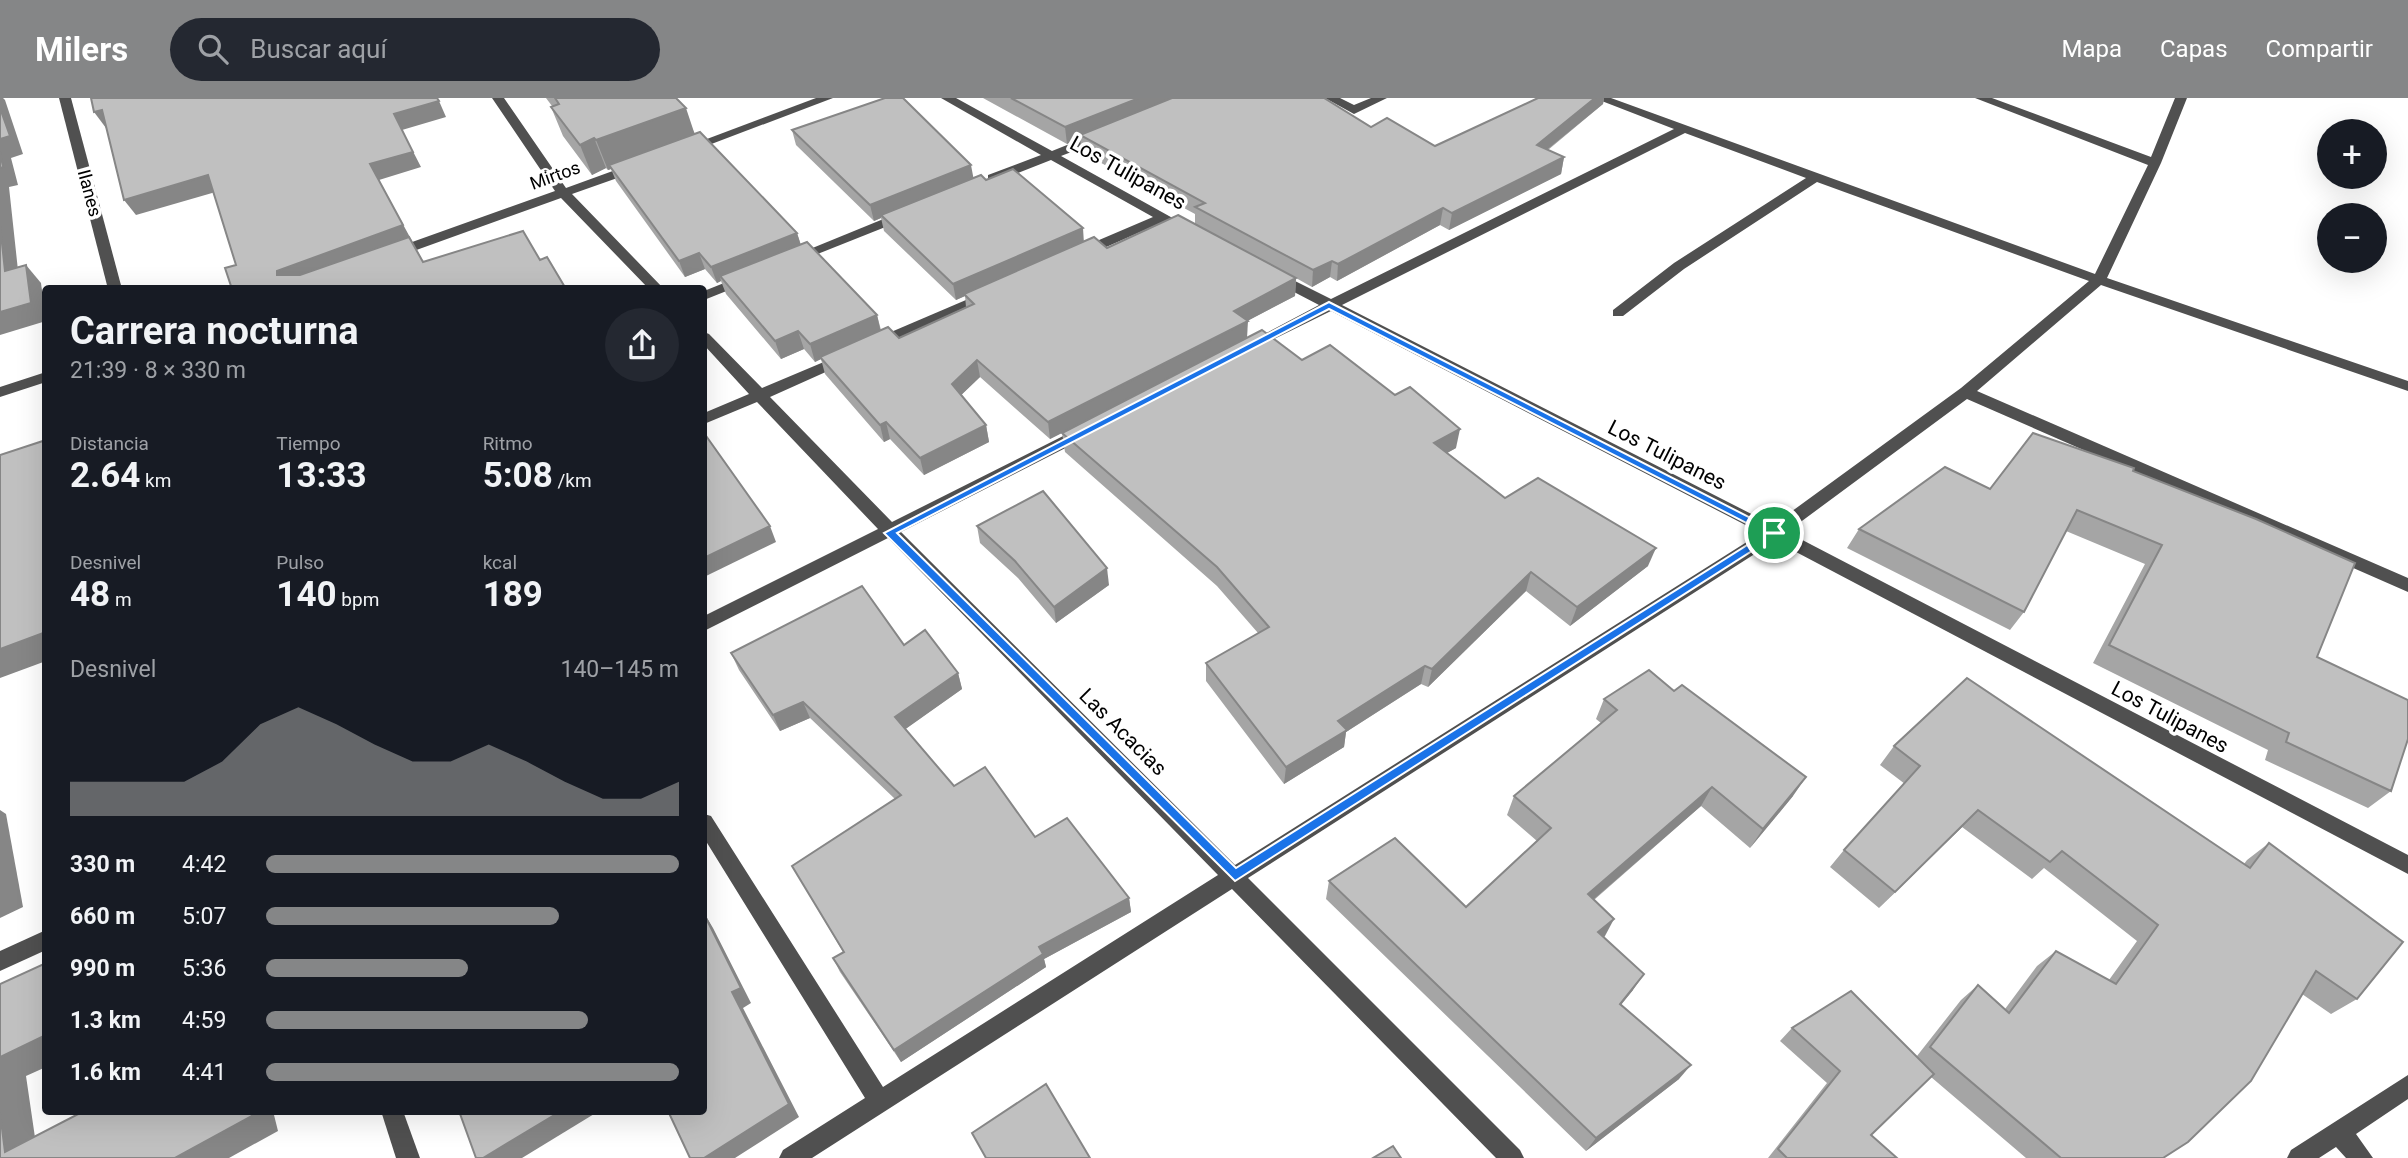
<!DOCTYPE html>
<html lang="es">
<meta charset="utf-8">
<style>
:root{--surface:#171b24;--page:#242831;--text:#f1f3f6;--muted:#9ea1a6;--accent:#858687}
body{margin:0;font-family:Roboto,sans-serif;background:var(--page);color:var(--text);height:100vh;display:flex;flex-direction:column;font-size:26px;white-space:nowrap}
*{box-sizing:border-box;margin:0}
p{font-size:23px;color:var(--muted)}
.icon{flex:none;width:38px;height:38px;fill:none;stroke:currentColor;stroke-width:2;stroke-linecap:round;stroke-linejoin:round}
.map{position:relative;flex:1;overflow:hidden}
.side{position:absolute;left:42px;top:187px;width:665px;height:830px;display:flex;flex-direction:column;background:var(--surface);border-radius:7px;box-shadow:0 7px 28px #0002}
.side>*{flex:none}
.buttons{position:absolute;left:2317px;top:21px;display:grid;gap:14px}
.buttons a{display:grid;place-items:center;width:70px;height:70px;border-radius:50%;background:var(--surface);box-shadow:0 7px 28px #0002;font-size:35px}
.pin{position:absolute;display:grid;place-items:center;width:60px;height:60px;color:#fff;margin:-30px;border:4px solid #fff;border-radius:50%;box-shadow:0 2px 7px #0007}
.round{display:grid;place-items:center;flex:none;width:74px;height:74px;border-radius:37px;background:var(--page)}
.head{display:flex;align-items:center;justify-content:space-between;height:119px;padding:0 28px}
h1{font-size:38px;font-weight:700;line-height:52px}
.metrics{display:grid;grid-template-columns:repeat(3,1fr);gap:10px;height:119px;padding:7px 28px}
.metrics div{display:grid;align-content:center}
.metrics b{font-size:35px;font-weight:700}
.metrics small{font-size:19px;font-weight:400}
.metrics p{font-size:19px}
.chart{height:196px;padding:14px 28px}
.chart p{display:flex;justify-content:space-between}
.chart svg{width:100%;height:126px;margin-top:7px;fill:var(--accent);opacity:.7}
ul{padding:0 28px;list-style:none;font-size:23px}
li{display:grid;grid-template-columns:112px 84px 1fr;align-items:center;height:52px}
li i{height:18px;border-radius:9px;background:var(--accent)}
header{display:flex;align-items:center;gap:42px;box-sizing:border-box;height:98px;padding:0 35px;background:var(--accent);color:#fff}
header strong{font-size:33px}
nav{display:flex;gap:38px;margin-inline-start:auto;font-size:24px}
.search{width:490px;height:63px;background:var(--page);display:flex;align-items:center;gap:18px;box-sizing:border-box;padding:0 24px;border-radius:38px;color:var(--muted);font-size:26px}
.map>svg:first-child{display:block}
</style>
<header>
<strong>Milers</strong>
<div class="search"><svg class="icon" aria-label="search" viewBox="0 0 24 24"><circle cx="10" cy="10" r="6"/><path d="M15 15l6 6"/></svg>Buscar aquí</div>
<nav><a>Mapa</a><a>Capas</a><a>Compartir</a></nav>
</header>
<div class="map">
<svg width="2408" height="1060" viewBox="0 0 2408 1060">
<rect width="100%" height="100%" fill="#fff"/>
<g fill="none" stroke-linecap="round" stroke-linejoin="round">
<g fill="#505050" fill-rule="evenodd">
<path d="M 59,0 L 71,0 L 122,191 L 108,191 Z"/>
<path d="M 492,0 L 504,0 L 566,90 L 632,66 L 640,66 L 640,72 L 572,96 L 664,191 L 649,191 L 561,100 L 397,159 L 387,159 L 387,153 L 555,93 Z"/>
<path d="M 816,0 L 833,0 L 693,53 L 683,50 Z"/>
<path d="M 941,0 L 956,0 L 1052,53 L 1097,35 L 1105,35 L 1105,41 L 1061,58 L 1196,133 L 1189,137 L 1163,124 L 1088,157 L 1078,157 L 1078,151 L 1153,119 L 1051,62 L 998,83 L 988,83 L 988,77 L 1041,57 Z"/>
<path d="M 1325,0 L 1340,0 L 1354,7 L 1371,0 L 1387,0 L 1354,16 Z"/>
<path d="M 1594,0 L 1611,0 L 2095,176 L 2148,67 L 1975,0 L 1992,0 L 2151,59 L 2175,0 L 2187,0 L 2161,65 L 2107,180 L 2408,283 L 2408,293 L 2101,187 L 1977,293 L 2408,480 L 2408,494 L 1967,301 L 1787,434 L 2408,757 L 2408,776 L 1775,443 L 1248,780 L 1520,1052 L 1524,1060 L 1496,1060 L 1232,791 L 812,1060 L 779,1060 L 783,1052 L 865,1000 L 704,740 L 704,716 L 711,718 L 883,989 L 1218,777 L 888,440 L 704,533 L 704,518 L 878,431 L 757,304 L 704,326 L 704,315 L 749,296 L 704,247 L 704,234 L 709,236 L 762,290 L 838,258 L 848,258 L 848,264 L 770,299 L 892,424 L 1079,330 L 1089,330 L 1092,334 L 1089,338 L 901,434 L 1235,767 L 1761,435 L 1331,213 L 1254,251 L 1244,251 L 1242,248 L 1319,207 L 1271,182 L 1271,176 L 1281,176 L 1331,201 L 1674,31 ZM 1685,35 L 1806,80 L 1674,165 L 1613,212 L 1613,218 L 1623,218 L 1684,171 L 1817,84 L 2089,183 L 1961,290 L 1773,427 L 1342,207 Z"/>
<path d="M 903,113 L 910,117 L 908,120 L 800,163 L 795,164 L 788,160 Z"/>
<path d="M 744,177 L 751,181 L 749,184 L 704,202 L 704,193 Z"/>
<path d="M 987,193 L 992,194 L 992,200 L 880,249 L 875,251 L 868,246 L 870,243 Z"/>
<path d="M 46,274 L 46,284 L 0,299 L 0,289 Z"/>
<path d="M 46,832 L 46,852 L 0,873 L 0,853 Z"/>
<path d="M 2408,977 L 2408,1001 L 2356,1036 L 2373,1060 L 2346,1060 L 2336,1049 L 2319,1060 L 2287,1060 L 2291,1052 Z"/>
<path d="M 381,1013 L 403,1013 L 420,1060 L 396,1060 Z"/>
</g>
</g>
<g fill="#a5a5a5">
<path d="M 546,0 L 676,0 L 695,36 L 797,135 L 801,147 L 877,217 L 881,232 L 899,240 L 966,209 L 965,198 L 956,202 L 884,133 L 881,120 L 874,123 L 796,47 L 792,32 L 973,81 L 986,82 L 1084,143 L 1107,150 L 1195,126 L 1195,116 L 1081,54 L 1080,40 L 1067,46 L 983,0 L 1324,0 L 1371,29 L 1435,48 L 1538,0 L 1604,0 L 1603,6 L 1548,52 L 1564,59 L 1561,76 L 1449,132 L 1440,127 L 1337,183 L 1330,179 L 1312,189 L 1296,180 L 1295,198 L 1247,223 L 1247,240 L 1302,262 L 1456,350 L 1447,355 L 1505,400 L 1648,468 L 1570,528 L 1526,493 L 1428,589 L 1421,586 L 1346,634 L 1344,649 L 1284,686 L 1206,583 L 1206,565 L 1258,535 L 1217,488 L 1065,354 L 1062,335 L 1050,341 L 980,279 L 961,297 L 986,327 L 989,344 L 924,377 L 890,341 L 884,344 L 825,276 L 821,261 L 815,264 L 804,251 L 781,261 L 726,196 L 721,183 L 717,185 L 705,171 L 685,179 L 616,83 L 611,71 L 608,72 L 606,70 L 592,77 L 563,38 L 551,9 L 552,8 Z"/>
<path d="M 2133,373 L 2317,559 L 2391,693 L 2368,710 L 2265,662 L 2268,652 L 2093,565 L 2145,466 L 2066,433 L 2024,514 L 2010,532 L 1847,450 L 1859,431 L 1990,391 Z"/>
<path d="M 977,428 L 1109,487 L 1056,525 L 1018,480 L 980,445 Z"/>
<path d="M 904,547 L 958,575 L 962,591 L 905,631 L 954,688 L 1129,800 L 1131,814 L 1044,861 L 1046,869 L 901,964 L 840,874 L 833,860 L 843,854 L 792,768 L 895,701 L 810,620 L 780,633 L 739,572 L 731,555 Z"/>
<path d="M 1604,601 L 1793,698 L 1750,750 L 1701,708 L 1594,802 L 1605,838 L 1604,839 L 1633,892 L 1621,907 L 1679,981 L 1586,1053 L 1326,801 L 1329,783 L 1466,809 L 1537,743 L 1507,717 L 1514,698 L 1601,625 L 1596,621 Z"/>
<path d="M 1894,648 L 2244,766 L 2247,762 L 2269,745 L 2357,901 L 2331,916 L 2302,896 L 2163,1060 L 2026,1060 L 1931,979 L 1871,1037 L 1897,1060 L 1768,1060 L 1827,985 L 1780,943 L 1792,930 L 1917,958 L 1961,902 L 1978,887 L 2005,911 L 2037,868 L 2056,853 L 2109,882 L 2137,843 L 2044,770 L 2032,781 L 1962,729 L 1879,810 L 1830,769 L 1844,752 L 1905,686 L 1880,667 Z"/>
</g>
<g fill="#868686">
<path d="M 0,0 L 3,0 L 5,2 L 23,56 L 11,60 L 18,87 L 9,89 L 20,191 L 5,173 L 0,127 Z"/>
<path d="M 1139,0 L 1181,0 L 1080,37 L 1080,40 L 1067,46 L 1065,29 Z"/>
<path d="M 1595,0 L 1604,0 L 1603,6 L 1533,63 L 1537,47 Z"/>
<path d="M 439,3 L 446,19 L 402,32 L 421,69 L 379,82 L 432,180 L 288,189 L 277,177 L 277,173 L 394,16 Z"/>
<path d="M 686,10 L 696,40 L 609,67 L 611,71 L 608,72 L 596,42 Z"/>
<path d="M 102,12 L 113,28 L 106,30 L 94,14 Z"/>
<path d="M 594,40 L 606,70 L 592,77 L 580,47 Z"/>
<path d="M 1564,59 L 1561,76 L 1449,132 L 1452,115 Z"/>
<path d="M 971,67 L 974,83 L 881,117 L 881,120 L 874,123 L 870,107 Z"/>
<path d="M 208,77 L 219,93 L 136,117 L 124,102 Z"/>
<path d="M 1443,110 L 1440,127 L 1337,183 L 1338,166 Z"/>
<path d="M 1083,130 L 1084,146 L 964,196 L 965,198 L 956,202 L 953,186 Z"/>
<path d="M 797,135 L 802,151 L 720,178 L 721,183 L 717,185 L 711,169 Z"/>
<path d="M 699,155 L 705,171 L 685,179 L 679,163 Z"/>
<path d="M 1332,163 L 1330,179 L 1312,189 L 1313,172 Z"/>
<path d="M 26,167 L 41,185 L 46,223 L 0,237 L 0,214 Z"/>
<path d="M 1296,180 L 1295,198 L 1234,230 L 1234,213 Z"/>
<path d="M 877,217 L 881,235 L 820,259 L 821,261 L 815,264 L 810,246 Z"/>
<path d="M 1248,223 L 1247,240 L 1050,341 L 1048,324 Z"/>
<path d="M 798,233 L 804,251 L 781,261 L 775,243 Z"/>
<path d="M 977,262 L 980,279 L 955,303 L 952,286 Z"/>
<path d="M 886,324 L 890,341 L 884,344 L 880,327 Z"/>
<path d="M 986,327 L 989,344 L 924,377 L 920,360 Z"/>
<path d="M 1460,331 L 1456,350 L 1431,364 L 1434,345 Z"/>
<path d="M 770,428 L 776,444 L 704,479 L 704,460 Z"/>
<path d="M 1656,450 L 1648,468 L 1570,528 L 1577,509 Z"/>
<path d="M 1107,470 L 1109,487 L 1056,525 L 1054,509 Z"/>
<path d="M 1531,474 L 1526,493 L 1428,589 L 1432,571 Z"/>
<path d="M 46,534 L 46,563 L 0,580 L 0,551 Z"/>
<path d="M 1425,568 L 1421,586 L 1346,634 L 1344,649 L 1284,686 L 1286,669 L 1338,623 Z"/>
<path d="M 958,575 L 962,591 L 900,635 L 895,619 Z"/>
<path d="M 803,604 L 810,620 L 780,633 L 773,617 Z"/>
<path d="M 1806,679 L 1793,698 L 1750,750 L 1763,731 Z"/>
<path d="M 1712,689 L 1701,708 L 1579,814 L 1588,796 Z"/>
<path d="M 0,712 L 6,716 L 23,809 L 0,820 Z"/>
<path d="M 1978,712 L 1962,729 L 1879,810 L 1895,794 Z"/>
<path d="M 1129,800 L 1131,814 L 1044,861 L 1046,869 L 901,964 L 894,952 L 1039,849 Z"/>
<path d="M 704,815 L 713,830 L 751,905 L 743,910 L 799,1019 L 735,1060 L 704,1060 L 732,894 Z"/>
<path d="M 1614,821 L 1605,838 L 1589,851 L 1598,834 Z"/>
<path d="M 1644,876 L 1633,892 L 1609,921 L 1620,906 Z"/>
<path d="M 46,937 L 46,969 L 26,978 L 38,1060 L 5,1054 L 0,1015 L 0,959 Z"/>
<path d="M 1691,967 L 1679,981 L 1586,1053 L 1596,1040 Z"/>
<path d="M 251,1013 L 273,1013 L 278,1033 L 229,1060 L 175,1060 Z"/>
<path d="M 561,1013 L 599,1013 L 522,1060 L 483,1060 Z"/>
</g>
<g fill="#c0c0c0" stroke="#868686" stroke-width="2">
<path d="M 91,0 L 437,0 L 439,3 L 394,16 L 413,54 L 370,66 L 403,127 L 277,173 L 277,177 L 300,177 L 409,139 L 423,164 L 523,133 L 540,162 L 547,159 L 566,191 L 232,191 L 225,170 L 236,167 L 208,77 L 124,102 L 102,12 L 94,14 Z"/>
<path d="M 555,0 L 676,0 L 686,10 L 596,42 L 594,40 L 580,47 L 551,9 L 559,6 Z"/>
<path d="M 885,0 L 903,0 L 971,67 L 870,107 L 792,32 Z"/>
<path d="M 1011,0 L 1139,0 L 1065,29 Z"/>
<path d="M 1172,0 L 1324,0 L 1371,29 L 1387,20 L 1435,48 L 1538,0 L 1595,0 L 1537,47 L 1564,59 L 1452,115 L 1443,110 L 1338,166 L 1332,163 L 1313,172 L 1195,109 L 1205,105 L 1080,37 Z"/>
<path d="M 0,10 L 10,38 L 0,41 Z"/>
<path d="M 700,34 L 797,135 L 711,169 L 699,155 L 679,163 L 609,67 Z"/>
<path d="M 0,54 L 3,69 L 0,70 Z"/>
<path d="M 1013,71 L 1083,130 L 953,186 L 881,117 L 981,77 L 986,82 Z"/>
<path d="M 1178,117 L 1296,180 L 1234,213 L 1248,223 L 1048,324 L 977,262 L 952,286 L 986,327 L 920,360 L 886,324 L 880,327 L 820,259 L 888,229 L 899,240 L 974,206 L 964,196 L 1094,139 L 1107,150 Z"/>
<path d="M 0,127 L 5,173 L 26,167 L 31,205 L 0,214 Z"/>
<path d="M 807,144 L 877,217 L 810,246 L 798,233 L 775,243 L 720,178 Z"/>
<path d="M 1262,232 L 1302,262 L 1330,247 L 1395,297 L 1410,289 L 1460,331 L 1434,345 L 1505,400 L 1538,380 L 1656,450 L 1577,509 L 1531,474 L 1432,571 L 1425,568 L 1338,623 L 1347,632 L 1286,669 L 1206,565 L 1269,529 L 1217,469 L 1062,335 Z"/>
<path d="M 704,335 L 770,428 L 704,460 Z"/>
<path d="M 2033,335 L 2134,370 L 2133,373 L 2256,421 L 2355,465 L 2317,559 L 2408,602 L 2408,641 L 2391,693 L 2286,644 L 2289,635 L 2109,547 L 2162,447 L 2077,412 L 2024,514 L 1859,431 L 1945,369 L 1990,391 Z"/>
<path d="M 46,342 L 46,534 L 0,551 L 0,357 Z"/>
<path d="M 1043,393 L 1107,470 L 1054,509 L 1015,463 L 977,428 Z"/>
<path d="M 862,488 L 904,547 L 925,532 L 958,575 L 895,619 L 954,688 L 985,669 L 1035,739 L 1067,720 L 1129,800 L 1039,849 L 1043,856 L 894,952 L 833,860 L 844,854 L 792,768 L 901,697 L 803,604 L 773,617 L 731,555 Z"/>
<path d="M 1649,572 L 1674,593 L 1682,587 L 1806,679 L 1763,731 L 1712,689 L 1588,796 L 1614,821 L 1598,834 L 1644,876 L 1620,906 L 1691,967 L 1596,1040 L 1329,783 L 1395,740 L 1466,809 L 1551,730 L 1514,698 L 1617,612 L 1604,601 Z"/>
<path d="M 1967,580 L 2250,770 L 2269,745 L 2403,844 L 2357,901 L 2316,873 L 2251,983 L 2188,1044 L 2163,1060 L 2061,1060 L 1930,949 L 1978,887 L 2009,915 L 2056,853 L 2116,886 L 2158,827 L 2062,753 L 2050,764 L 1978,712 L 1895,794 L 1844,752 L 1920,668 L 1894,648 Z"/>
<path d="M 704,816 L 741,890 L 732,894 L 789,1006 L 704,1060 L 690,1060 L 668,1013 L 704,1013 Z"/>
<path d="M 46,865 L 46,937 L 0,959 L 0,886 Z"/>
<path d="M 1851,893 L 1934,976 L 1871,1037 L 1897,1060 L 1787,1060 L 1778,1051 L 1840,973 L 1792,930 Z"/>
<path d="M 1046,986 L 1090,1060 L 986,1060 L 972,1035 Z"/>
<path d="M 84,1013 L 251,1013 L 252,1018 L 175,1060 L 0,1060 L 0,1015 L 5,1054 Z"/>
<path d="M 459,1013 L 561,1013 L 483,1060 L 476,1060 Z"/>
<path d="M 1393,1048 L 1401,1060 L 1373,1060 Z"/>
</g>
<path fill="#1a73e8" stroke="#fff" stroke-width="2" fill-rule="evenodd" d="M 1329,204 L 1780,435 L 1235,783 L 884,435 ZM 1329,211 L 1766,435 L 1236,770 L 897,435 Z"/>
<g text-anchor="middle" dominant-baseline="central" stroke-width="7" stroke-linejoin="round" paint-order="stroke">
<g font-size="18" fill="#000" stroke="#fff">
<text transform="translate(555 77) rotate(-20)">Mirtos</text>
<text transform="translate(90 95) rotate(75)">Ilanes</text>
</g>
<g font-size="21" fill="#000" stroke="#fff">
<text transform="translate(1128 75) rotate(29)">Los Tulipanes</text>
<text transform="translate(1667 357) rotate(27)">Los Tulipanes</text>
<text transform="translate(2170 619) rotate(28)">Los Tulipanes</text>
<text transform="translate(1123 634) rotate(45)">Las Acacias</text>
</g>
</g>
</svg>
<div class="buttons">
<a>+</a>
<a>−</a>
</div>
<div class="pin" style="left:1774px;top:435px;background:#1e9e55"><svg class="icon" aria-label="arrive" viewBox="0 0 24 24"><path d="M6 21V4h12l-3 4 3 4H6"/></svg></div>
<section class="side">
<div class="head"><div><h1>Carrera nocturna</h1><p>21:39 · 8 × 330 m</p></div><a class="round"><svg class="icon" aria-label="share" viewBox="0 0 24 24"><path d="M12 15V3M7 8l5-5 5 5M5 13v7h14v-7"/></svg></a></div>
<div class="metrics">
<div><p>Distancia</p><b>2.64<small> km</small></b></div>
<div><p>Tiempo</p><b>13:33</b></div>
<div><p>Ritmo</p><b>5:08<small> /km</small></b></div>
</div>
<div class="metrics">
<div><p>Desnivel</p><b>48<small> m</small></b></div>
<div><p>Pulso</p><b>140<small> bpm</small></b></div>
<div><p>kcal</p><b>189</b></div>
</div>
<div class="chart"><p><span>Desnivel</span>140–145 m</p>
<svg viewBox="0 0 160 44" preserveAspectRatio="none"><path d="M0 44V32L10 32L20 32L30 32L40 25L50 12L60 6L70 12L80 19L90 25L100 25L110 19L120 25L130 32L140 38L150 38L160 32V44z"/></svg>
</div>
<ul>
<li><b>330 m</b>4:42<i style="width:100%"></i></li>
<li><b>660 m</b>5:07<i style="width:71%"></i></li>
<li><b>990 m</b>5:36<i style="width:49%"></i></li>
<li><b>1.3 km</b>4:59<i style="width:78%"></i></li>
<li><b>1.6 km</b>4:41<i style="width:100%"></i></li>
</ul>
</section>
</div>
